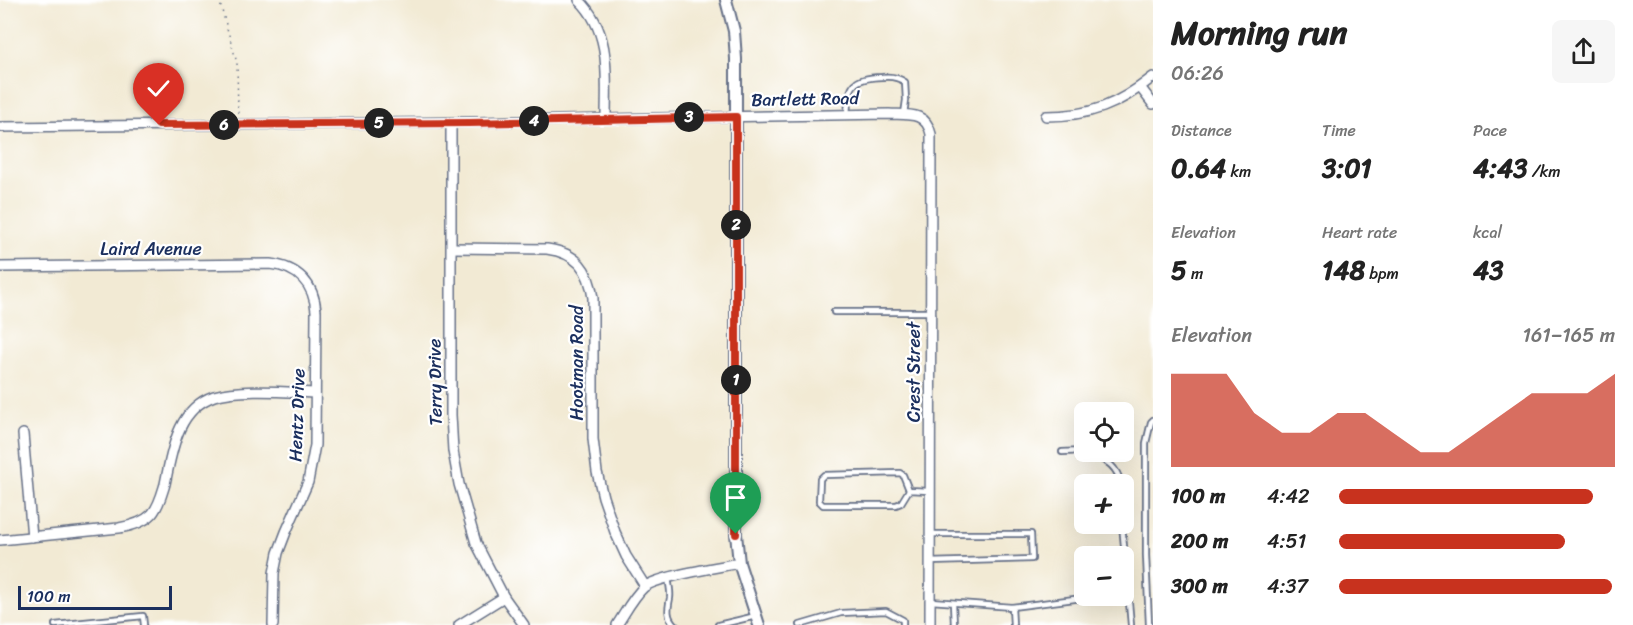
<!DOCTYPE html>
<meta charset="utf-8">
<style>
:root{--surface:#fff;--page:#f6f6f6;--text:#222;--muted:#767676;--accent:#c8321e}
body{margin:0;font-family:Sriracha,sans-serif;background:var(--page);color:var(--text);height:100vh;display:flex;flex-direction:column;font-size:22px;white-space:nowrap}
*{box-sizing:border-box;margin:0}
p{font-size:20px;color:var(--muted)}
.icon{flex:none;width:33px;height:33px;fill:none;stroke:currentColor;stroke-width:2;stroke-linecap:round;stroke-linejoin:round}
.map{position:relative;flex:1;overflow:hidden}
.drawer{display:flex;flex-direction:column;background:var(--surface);width:480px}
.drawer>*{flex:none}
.tools{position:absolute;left:1074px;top:402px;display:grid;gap:12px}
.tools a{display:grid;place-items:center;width:60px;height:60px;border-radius:9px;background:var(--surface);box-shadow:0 6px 24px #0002;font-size:30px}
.scale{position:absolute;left:18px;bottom:15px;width:154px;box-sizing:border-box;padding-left:6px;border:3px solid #1b2f5e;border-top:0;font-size:16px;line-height:21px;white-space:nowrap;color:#1b2f5e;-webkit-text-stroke:4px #fff;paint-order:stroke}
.pin{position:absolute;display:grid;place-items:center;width:51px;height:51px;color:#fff;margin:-62px -26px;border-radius:50% 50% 50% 0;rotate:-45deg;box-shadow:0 0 6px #0007}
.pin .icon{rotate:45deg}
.km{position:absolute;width:30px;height:30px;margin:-15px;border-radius:50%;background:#222;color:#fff;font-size:16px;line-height:30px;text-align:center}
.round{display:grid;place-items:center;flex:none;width:63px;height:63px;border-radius:9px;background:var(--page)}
.summary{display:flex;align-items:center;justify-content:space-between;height:102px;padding:0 18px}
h1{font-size:33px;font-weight:700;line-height:45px}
.figures{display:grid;grid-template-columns:repeat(3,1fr);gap:9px;height:102px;padding:6px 18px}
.figures div{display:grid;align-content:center}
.figures b{font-size:26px;font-weight:700}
.figures small{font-size:16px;font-weight:400}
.figures p{font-size:16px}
.chart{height:168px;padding:12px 18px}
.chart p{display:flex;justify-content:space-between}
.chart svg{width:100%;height:108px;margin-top:6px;fill:var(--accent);opacity:.7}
ul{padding:0 18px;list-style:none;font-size:20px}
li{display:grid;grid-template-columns:96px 72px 1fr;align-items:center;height:45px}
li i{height:15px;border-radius:8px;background:var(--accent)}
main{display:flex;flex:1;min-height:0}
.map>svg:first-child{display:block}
</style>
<main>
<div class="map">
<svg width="1153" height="625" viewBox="0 0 1153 625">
<rect width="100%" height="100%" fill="#fff"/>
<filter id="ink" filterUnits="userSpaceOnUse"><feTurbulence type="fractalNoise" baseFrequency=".0167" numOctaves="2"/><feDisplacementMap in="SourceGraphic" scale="12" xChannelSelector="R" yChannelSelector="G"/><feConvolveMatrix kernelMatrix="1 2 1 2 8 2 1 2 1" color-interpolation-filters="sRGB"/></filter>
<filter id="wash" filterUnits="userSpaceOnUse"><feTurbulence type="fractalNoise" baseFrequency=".008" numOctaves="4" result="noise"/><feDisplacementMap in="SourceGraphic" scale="24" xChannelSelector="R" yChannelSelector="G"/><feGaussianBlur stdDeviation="1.35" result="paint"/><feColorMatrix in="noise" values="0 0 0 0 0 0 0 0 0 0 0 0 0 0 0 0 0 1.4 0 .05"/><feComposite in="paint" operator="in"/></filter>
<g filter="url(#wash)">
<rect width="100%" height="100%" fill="#f2ead4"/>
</g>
<g filter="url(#ink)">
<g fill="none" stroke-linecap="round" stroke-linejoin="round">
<defs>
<g id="service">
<path d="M 847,115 C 849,86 851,78 882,77 C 890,76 898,77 905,82 L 906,100 L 904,114"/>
<path d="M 834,312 L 931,312"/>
<path d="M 1062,452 L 1084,451"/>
<path d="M 1087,452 C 1105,461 1116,463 1121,484"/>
<path d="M 909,490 L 901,503 L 896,505 L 823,505 L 819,501 L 820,479 L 824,475 L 900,473 L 903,475 L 909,490 L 929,491"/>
<path d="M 1122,524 L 1131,625"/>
<path d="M 929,562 L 1032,559 L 1031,534 L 931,534"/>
<path d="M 668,578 C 669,584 671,592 670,598 C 668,608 666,617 675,625"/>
<path d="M 931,601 L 1012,607 L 1013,625"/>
<path d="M 953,603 L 954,625"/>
<path d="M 1012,607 L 1098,596"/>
<path d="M 55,625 L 143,616 L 144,625"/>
<path d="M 718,625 L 756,616"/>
<path d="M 800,625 L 841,613 L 886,611 L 903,620 L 903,625"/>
<path d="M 1149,625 L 1146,555 L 1146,443 L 1151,422 L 1153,420"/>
</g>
<g id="minor">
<path d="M 579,0 C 612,32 606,77 606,119"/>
<path d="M 1140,87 L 1153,104"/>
<path d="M 1046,116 C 1091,116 1118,105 1153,77"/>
<path d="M 451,123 L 451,415 L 453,451 L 459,484 L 476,543 L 504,597 L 524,625"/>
<path d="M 0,127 L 479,122 L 606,119 L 889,114 C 907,115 926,111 931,134 L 930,625"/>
<path d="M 452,248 L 547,249 C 577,253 589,269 593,298 L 593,439 L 597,472 L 603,497 L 615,532 L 626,556 L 645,586"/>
<path d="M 0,267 L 270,264 C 298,267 314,284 316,311 L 315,445 L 308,482 L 286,532 L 278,553 L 274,573 L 273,625"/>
<path d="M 23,434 L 32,537"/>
<path d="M 0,540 L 119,528 C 131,526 143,523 152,514 C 159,506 162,494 165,484 C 172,451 177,409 214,396 C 240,388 287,392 315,393"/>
<path d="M 459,625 L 504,597"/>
<path d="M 617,625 C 625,613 633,597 644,587 C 658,576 720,567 739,563"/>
</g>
<path id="tertiary" d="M 726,0 L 734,31 L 736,59 L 736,534 L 739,563 L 759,625"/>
</defs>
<use href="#service" stroke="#667087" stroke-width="8"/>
<use href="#minor" stroke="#667087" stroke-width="12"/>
<use href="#tertiary" stroke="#667087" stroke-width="14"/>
<path stroke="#667087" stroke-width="1.5" stroke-dasharray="1.5 4.5" stroke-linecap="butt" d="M 219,0 L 237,63 L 238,116"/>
<use href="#service" stroke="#fff" stroke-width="4.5"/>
<use href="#minor" stroke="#fff" stroke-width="9"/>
<use href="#tertiary" stroke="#fff" stroke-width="10"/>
</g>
</g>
<g fill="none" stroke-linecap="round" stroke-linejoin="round" filter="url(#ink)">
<defs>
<path id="route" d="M 159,125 L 470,123 L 736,117 L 736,534"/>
</defs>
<use href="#route" stroke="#fff" stroke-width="12"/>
<use href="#route" stroke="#c8321e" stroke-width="8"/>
</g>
<g text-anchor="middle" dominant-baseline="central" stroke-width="4.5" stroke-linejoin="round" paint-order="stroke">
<g font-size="18" fill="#1b2f5e" stroke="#fff">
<text transform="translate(805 99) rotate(-1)">Bartlett Road</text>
<text x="151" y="249">Laird Avenue</text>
<text transform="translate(577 363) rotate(-90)">Hootman Road</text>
<text transform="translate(914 372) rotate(-90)">Crest Street</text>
<text transform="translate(435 382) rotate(-91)">Terry Drive</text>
<text transform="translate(297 415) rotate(-88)">Hentz Drive</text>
</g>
</g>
</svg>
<div class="tools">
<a><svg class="icon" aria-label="locate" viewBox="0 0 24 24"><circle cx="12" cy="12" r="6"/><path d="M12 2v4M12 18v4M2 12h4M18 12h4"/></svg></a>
<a>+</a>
<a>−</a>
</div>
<div class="scale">100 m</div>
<div class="pin" style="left:736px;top:534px;background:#1e9e55"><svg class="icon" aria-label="arrive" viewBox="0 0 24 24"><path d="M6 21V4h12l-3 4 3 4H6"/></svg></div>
<div class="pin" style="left:159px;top:125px;background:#d93025"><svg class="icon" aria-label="check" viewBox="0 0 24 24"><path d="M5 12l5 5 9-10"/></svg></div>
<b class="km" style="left:736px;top:380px">1</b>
<b class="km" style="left:736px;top:225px">2</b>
<b class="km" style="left:689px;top:117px">3</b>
<b class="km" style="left:534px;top:121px">4</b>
<b class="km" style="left:379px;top:123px">5</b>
<b class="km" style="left:224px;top:125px">6</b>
</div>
<section class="drawer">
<div class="summary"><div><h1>Morning run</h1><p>06:26</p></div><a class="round"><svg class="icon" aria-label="share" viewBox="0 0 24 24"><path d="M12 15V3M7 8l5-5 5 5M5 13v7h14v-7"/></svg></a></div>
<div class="figures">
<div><p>Distance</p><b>0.64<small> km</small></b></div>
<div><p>Time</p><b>3:01</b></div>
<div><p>Pace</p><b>4:43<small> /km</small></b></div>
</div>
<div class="figures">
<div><p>Elevation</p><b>5<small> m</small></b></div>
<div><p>Heart rate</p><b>148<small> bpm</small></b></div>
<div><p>kcal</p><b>43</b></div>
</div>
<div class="chart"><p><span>Elevation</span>161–165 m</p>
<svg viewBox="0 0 160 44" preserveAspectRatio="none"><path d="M0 44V6L10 6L20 6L30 22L40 30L50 30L60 22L70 22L80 30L90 38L100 38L110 30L120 22L130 14L140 14L150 14L160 6V44z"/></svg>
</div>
<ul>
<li><b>100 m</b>4:42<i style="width:92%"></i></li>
<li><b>200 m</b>4:51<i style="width:82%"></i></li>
<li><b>300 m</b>4:37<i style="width:99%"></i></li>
</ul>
</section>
</main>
